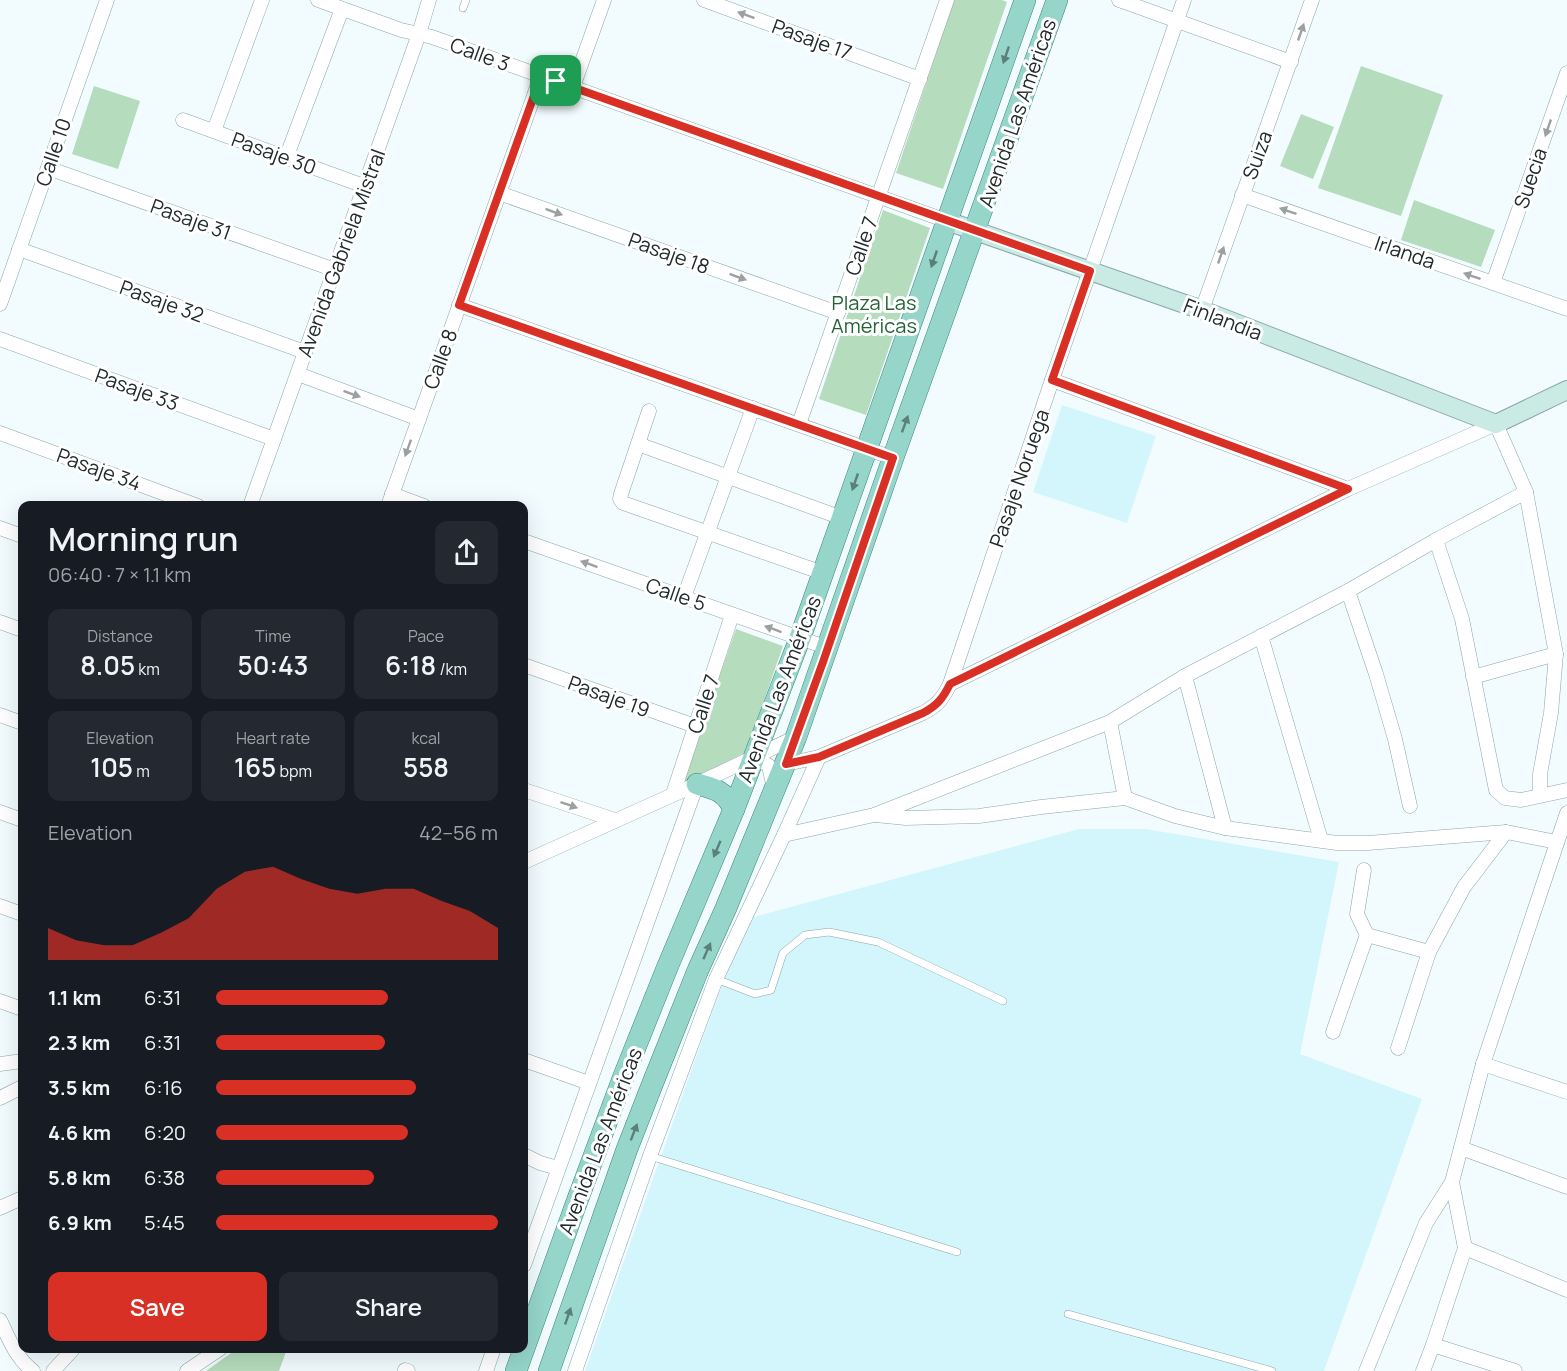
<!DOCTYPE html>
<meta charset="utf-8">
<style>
:root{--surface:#171b24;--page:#242831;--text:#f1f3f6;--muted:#9ea1a6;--accent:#d93025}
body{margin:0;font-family:Manrope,sans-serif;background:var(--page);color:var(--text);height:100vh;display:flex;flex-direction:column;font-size:22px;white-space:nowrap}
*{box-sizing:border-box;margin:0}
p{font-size:20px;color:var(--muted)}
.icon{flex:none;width:33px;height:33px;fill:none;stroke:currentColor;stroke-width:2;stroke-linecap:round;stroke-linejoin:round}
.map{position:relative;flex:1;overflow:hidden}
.sheet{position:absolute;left:18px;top:501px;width:510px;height:852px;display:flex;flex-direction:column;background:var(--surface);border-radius:12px;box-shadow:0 6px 24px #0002}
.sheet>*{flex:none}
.pin{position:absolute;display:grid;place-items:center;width:51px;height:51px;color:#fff;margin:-26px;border-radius:12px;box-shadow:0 3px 9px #0006}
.round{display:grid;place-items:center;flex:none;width:63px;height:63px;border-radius:12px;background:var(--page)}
.head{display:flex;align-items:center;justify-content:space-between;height:102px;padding:0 30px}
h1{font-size:33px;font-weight:600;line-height:45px}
.metrics{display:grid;grid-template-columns:repeat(3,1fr);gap:9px;height:102px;padding:6px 30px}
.metrics div{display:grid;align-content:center;border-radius:12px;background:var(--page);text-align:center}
.metrics b{font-size:26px;font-weight:600}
.metrics small{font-size:16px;font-weight:400}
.metrics p{font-size:16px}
.chart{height:168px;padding:12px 30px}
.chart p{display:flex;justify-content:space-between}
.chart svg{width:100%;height:108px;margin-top:6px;fill:var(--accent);opacity:.7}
.cta{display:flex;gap:12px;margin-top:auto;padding:12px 30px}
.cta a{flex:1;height:69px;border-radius:12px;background:var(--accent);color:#fff;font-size:24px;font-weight:600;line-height:69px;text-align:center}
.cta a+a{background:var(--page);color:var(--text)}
ul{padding:0 30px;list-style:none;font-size:20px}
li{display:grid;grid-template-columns:96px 72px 1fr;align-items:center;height:45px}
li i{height:15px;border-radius:8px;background:var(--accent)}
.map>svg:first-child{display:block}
</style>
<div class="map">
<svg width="1567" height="1371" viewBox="0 0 1567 1371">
<rect width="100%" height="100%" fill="#f2fcfe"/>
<g fill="#d2f6fc">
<path d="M 1062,405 L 1156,436 L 1127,523 L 1033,492 Z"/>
<path d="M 1079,829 L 1146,829 L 1339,862 L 1300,1054 L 1422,1099 L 1324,1371 L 585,1371 L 701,1043 L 746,919 Z"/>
</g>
<g fill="#b5dcbc">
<path d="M 954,0 L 1002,0 L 1007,2 L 943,189 L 896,173 Z"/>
<path d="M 1361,66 L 1443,95 L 1401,216 L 1318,188 Z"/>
<path d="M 94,86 L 140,101 L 118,169 L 72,154 Z"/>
<path d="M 1301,114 L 1334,127 L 1313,179 L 1280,166 Z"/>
<path d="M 1414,200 L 1495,230 L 1481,267 L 1401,240 Z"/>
<path d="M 883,210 L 930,228 L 866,415 L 819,399 Z"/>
<path d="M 736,629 L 783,646 L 746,752 L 682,784 Z"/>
<path d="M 238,1348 L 287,1348 L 287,1349 L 279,1371 L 206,1371 Z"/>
</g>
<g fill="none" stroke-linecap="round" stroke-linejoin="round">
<defs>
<g id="lane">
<path d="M 463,8 L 466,0"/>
<path d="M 716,979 L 755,994 L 771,990 L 783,953 L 805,935 L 829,932 L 878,942 L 1003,1001"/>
<path d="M 650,1156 L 957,1252"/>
<path d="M 1068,1314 L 1272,1371"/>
</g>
<g id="street">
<path d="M 318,0 L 401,30 L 432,37 L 947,221"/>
<path d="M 704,0 L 920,79"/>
<path d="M 1119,0 L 1291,62"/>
<path d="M 573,87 L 604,0"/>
<path d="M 183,120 L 364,186"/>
<path d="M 214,131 L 262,0"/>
<path d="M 286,158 L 342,9"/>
<path d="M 48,168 L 335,270"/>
<path d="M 499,193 L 838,313"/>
<path d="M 1242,195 L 1567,309"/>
<path d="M 19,249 L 305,352"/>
<path d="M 1493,283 L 1567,73"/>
<path d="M 0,304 L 107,0"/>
<path d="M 459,305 L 893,458"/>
<path d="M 1202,310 L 1312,0"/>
<path d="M 0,339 L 274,439"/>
<path d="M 298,374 L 419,419"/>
<path d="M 1052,380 L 1348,489"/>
<path d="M 649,411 L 621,494 L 620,499 L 623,503 L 823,573"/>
<path d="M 799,424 L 947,0"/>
<path d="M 0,433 L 198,506"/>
<path d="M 638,444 L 842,518"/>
<path d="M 392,494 L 424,506"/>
<path d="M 250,506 L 419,34 L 429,0"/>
<path d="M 388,506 L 541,76"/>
<path d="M 0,528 L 22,536"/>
<path d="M 1436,540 L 1462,619 L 1496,790 L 1505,798 L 1521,800 L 1567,790"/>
<path d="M 524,541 L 828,648"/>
<path d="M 1348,591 L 1376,674 L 1395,739 L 1410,806"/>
<path d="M 684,597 L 753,408"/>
<path d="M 0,622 L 22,630"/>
<path d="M 1261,636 L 1321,840"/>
<path d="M 524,665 L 695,726"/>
<path d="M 1185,676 L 1225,828"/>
<path d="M 950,684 L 1348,489 L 1496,424 L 1526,492 L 1556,654 L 1473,677"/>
<path d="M 0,715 L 22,723"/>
<path d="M 1110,722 L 1125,798"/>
<path d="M 754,756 L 769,766 L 774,788"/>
<path d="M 786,764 L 819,757 L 923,713 C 938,705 943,698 950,684 L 1052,380 L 1184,0"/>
<path d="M 524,790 L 615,820"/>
<path d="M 673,794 L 732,615"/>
<path d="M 1540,795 L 1540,774 L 1551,713 L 1556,654"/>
<path d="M 0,812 L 22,820"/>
<path d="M 876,815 L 906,818 L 979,816 L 1041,807 L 1125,798 L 1175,816 L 1225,828 L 1337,843 L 1368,843 L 1506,832 L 1557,842"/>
<path d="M 784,835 L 874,815 L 1110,722 L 1185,676 L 1348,591 L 1436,540 L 1526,492"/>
<path d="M 524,862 L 697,784 L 796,737"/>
<path d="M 1364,870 L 1357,914 L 1367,935 L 1429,952"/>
<path d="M 0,906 L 22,914"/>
<path d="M 0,1001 L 22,1009"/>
<path d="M 1333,1032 L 1367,935"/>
<path d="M 1398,1048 L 1429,952 L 1464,887 L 1506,832"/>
<path d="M 524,1060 L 589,1083"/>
<path d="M 0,1064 L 22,1061"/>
<path d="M 1483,1064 L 1567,1092"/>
<path d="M 0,1098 L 22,1087"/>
<path d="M 1461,1148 L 1567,1187"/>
<path d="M 524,1155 L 540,1163 L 558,1168"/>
<path d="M 0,1208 L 22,1198"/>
<path d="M 1465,1248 L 1567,1290"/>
<path d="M 524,1265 L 697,784"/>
<path d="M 0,1320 C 9,1339 16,1358 33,1371"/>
<path d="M 1433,1345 L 1515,1371"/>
<path d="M 405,1370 L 408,1371"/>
<path d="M 53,1371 L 74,1348"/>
<path d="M 187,1371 L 221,1348"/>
<path d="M 486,1371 L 494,1348"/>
<path d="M 575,1371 L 650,1156 L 716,979 L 784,835 L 819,757"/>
<path d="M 1366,1371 L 1426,1223 L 1452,1182"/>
<path d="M 1423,1371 L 1433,1345 L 1465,1248 L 1452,1182 L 1483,1064 L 1567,813"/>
</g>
<path id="secondary" d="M 947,221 L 1202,310 L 1496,424 L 1567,390"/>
<g id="primary">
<path d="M 697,784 C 715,789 725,791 734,809"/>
<path d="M 516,1371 L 576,1204 L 623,1078 L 667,968 L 734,809 L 800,638 L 1025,0"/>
<path d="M 549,1371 L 627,1149 L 652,1085 L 698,970 L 726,908 L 796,737 L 893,458 L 1057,0"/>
</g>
</defs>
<use href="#lane" stroke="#8da5a9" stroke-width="8"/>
<use href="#street" stroke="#8da5a9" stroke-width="15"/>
<use href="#secondary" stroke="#8da5a9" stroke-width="20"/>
<use href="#primary" stroke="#3e877b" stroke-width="22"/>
<use href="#lane" stroke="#fff" stroke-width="7"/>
<use href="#street" stroke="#fff" stroke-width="14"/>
<use href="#secondary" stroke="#caeae4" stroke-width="18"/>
<use href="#primary" stroke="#95d5ca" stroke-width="21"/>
</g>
<defs><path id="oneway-solid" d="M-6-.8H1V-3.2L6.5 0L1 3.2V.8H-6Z" transform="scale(1.5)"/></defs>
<g fill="#9ba0a0">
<use href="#oneway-solid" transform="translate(746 15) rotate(-160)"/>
<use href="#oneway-solid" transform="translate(1301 32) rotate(-71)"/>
<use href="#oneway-solid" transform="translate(1548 128) rotate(109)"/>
<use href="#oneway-solid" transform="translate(1288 211) rotate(-161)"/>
<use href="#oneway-solid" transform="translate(554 212) rotate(20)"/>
<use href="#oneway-solid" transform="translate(1221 255) rotate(-71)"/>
<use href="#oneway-solid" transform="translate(1472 276) rotate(-161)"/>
<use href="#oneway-solid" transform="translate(738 277) rotate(20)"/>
<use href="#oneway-solid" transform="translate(352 394) rotate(20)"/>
<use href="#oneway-solid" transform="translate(408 448) rotate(110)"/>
<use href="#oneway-solid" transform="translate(589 564) rotate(-160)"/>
<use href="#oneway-solid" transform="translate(773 629) rotate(-160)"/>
<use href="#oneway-solid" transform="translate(569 805) rotate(19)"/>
</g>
<g fill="#5b807b">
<use href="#oneway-solid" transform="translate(1006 55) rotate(109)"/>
<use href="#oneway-solid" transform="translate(934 259) rotate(109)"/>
<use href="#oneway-solid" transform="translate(905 424) rotate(-70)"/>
<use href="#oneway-solid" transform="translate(855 482) rotate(109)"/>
<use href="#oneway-solid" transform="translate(717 849) rotate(113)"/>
<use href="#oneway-solid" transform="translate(707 951) rotate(-66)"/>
<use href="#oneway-solid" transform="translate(634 1132) rotate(-69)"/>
<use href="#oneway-solid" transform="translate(568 1316) rotate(-71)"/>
</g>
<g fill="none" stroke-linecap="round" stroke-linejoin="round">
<defs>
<path id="route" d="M 541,76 L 1090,271 L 1052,380 L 1348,489 L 950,684 C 943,698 938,705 923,713 L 819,757 L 786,764 L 823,662 L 893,458 L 459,305 Z"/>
</defs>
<use href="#route" stroke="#fff" stroke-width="12"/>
<use href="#route" stroke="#d93025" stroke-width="8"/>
</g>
<g text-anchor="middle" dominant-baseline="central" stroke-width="6" stroke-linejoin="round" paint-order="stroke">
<g font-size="20" fill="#212b2c" stroke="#fff">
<text transform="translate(812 39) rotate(20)">Pasaje 17</text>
<text transform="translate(480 54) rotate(20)">Calle 3</text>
<text transform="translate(1017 113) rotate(-71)">Avenida Las Américas</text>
<text transform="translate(53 152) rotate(-71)">Calle 10</text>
<text transform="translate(274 153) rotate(20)">Pasaje 30</text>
<text transform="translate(1257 155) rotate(-70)">Suiza</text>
<text transform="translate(1530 178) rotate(-71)">Suecia</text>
<text transform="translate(191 219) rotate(20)">Pasaje 31</text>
<text transform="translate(861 246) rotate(-71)">Calle 7</text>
<text transform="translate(1405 252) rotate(19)">Irlanda</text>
<text transform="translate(341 253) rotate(-70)">Avenida Gabriela Mistral</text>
<text transform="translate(669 253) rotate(20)">Pasaje 18</text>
<text transform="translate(162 301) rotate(20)">Pasaje 32</text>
<text transform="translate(1223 319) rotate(21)">Finlandia</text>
<text transform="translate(440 359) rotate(-70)">Calle 8</text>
<text transform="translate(137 389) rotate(20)">Pasaje 33</text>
<text transform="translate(99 469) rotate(20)">Pasaje 34</text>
<text transform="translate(1019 478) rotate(-71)">Pasaje Noruega</text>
<text transform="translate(676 594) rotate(19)">Calle 5</text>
<text transform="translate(779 689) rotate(-69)">Avenida Las Américas</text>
<text transform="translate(609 696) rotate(20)">Pasaje 19</text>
<text transform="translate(703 704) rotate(-72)">Calle 7</text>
<text transform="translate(600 1141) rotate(-69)">Avenida Las Américas</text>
</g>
<g font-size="20" fill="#246337" stroke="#fff">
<text x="874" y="302">Plaza Las<tspan x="874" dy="23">Américas</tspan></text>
</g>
</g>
</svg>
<div class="pin" style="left:556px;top:81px;background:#1e9e55"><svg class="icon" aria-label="arrive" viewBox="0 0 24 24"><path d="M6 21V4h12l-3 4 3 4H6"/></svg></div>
<section class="sheet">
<div class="head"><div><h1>Morning run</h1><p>06:40 · 7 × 1.1 km</p></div><a class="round"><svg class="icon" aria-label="share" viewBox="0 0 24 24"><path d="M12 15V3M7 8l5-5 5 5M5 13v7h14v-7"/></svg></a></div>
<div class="metrics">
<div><p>Distance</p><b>8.05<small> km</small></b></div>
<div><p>Time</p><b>50:43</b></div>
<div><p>Pace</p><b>6:18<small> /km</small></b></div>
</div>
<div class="metrics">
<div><p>Elevation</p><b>105<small> m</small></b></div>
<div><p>Heart rate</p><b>165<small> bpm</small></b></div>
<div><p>kcal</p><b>558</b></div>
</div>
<div class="chart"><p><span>Elevation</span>42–56 m</p>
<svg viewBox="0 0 160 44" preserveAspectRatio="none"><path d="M0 44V31L10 36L20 38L30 38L40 33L50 27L60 15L70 8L80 6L90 11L100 15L110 17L120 15L130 15L140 20L150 24L160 31V44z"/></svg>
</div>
<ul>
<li><b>1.1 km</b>6:31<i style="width:61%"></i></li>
<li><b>2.3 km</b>6:31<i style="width:60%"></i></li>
<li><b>3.5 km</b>6:16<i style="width:71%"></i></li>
<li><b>4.6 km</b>6:20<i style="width:68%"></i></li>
<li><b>5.8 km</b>6:38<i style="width:56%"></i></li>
<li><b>6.9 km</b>5:45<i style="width:100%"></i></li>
</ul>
<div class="cta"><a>Save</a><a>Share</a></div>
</section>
</div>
